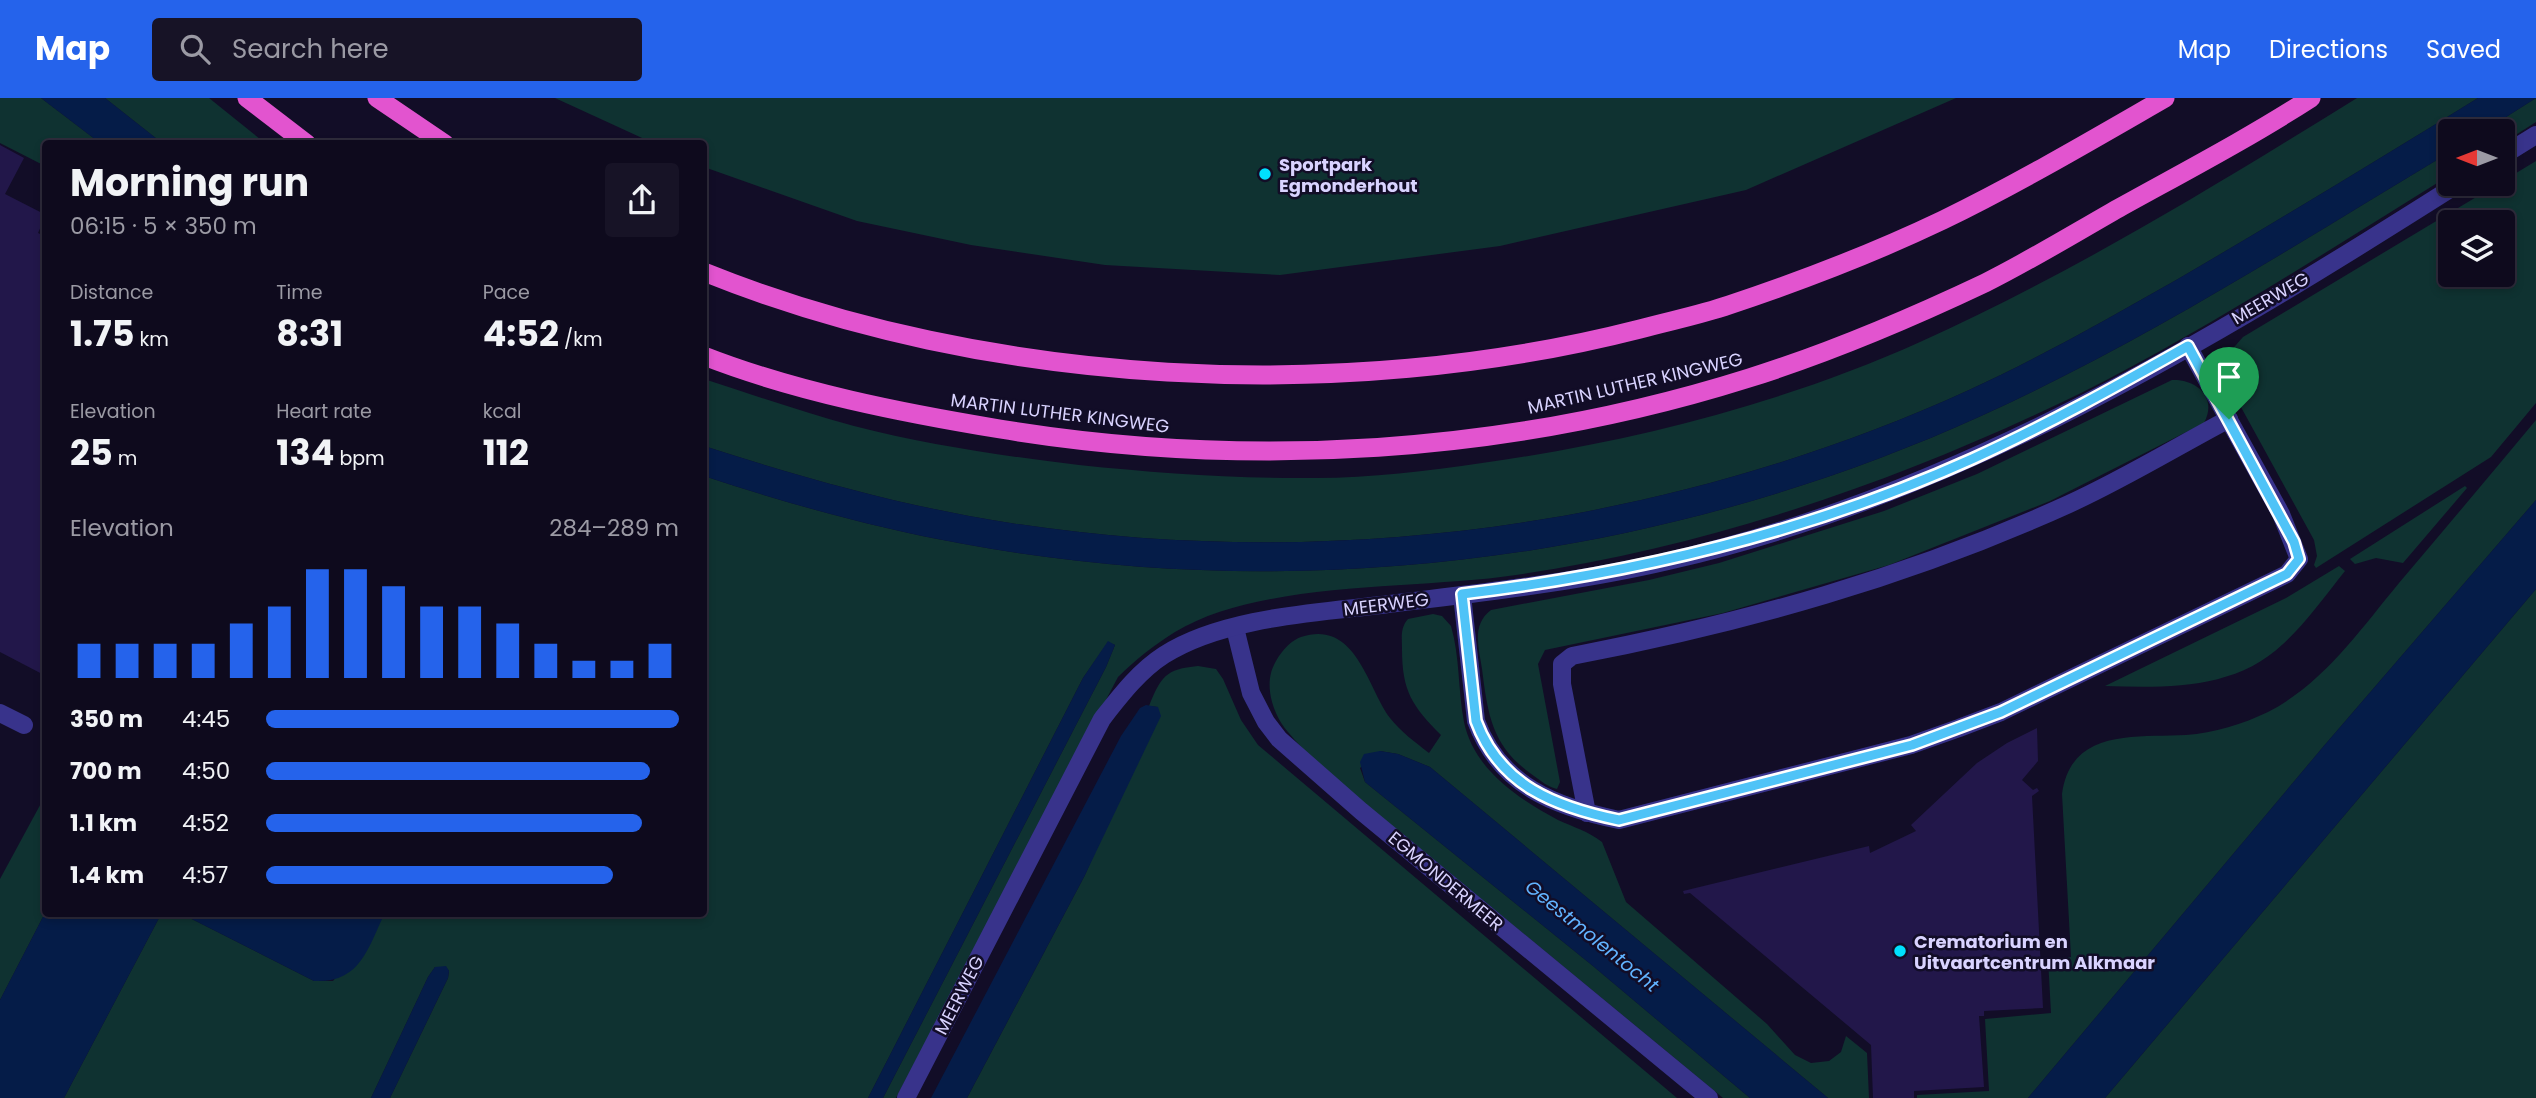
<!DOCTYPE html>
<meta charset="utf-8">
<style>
:root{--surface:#0e0a1d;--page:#171326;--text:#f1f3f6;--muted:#9b9aa4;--line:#2e2b3b;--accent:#2563eb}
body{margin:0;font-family:Poppins,sans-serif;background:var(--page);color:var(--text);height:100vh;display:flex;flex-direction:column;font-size:26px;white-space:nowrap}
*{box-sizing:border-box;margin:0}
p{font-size:23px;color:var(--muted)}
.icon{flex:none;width:38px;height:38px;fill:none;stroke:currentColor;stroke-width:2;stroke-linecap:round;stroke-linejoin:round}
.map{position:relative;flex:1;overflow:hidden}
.sheet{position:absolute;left:42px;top:42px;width:665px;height:777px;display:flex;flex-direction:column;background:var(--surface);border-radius:7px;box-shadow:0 4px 10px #0003,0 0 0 2px var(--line)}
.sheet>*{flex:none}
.needle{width:46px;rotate:270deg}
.buttons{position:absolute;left:2438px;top:21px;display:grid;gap:14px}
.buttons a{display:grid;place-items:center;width:77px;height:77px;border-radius:7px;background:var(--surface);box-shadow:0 4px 10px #0003,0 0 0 2px var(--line);font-size:35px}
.pin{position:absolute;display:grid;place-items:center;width:60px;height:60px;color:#fff;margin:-72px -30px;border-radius:50% 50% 50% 0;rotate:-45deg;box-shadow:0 0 7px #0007}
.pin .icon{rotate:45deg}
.round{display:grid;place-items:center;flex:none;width:74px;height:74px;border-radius:7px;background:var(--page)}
.overview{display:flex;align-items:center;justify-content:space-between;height:119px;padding:0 28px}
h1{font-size:38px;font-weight:700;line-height:52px}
.figures{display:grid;grid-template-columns:repeat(3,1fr);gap:10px;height:119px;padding:7px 28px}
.figures div{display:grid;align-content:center}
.figures b{font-size:35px;font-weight:700}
.figures small{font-size:19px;font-weight:400}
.figures p{font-size:19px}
.chart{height:196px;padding:14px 28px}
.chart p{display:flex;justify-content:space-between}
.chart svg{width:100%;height:126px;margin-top:7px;stroke:var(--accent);stroke-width:6}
ul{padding:0 28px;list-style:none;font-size:23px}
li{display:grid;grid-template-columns:112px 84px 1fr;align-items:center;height:52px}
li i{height:18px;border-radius:9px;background:var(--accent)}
header{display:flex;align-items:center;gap:42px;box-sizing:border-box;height:98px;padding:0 35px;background:var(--accent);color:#fff}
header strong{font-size:33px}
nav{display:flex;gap:38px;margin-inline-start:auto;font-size:24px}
.search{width:490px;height:63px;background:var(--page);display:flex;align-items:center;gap:18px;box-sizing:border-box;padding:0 24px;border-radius:7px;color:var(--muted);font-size:26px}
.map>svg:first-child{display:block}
</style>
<header>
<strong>Map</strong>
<div class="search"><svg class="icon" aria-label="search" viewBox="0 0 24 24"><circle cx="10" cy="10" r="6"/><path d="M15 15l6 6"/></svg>Search here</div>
<nav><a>Map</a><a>Directions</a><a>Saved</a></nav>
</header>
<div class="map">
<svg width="2536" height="1000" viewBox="0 0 2536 1000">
<rect width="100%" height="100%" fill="#120d27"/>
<g fill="#0f3231" fill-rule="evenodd">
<path d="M 0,0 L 41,0 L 100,45 L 46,46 L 45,68 L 0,45 Z"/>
<path d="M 105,0 L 209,0 L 265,45 L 162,45 Z"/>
<path d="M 555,0 L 1956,0 L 1746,92 L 1500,148 L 1280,177 L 1105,167 L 971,147 L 857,123 L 704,69 L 704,46 L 653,45 Z"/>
<path d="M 2357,0 L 2478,0 C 2379,61 2279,122 2178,181 C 2109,220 2041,259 1969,292 C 1660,433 1303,479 969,418 C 878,401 791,376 704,348 L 704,281 C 753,297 803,314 854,328 C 928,347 1004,358 1079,367 C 1157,375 1237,381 1316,380 C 1371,380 1427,373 1482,365 C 1631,344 1782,306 1920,244 C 2073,175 2215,88 2357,0 Z"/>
<path d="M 2536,0 L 2536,24 L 2503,45 L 2502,33 L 2484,33 Z"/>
<path d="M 2450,54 L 2450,77 C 2329,152 2208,231 2081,295 C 1903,382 1713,448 1516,477 C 1416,492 1261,482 1175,534 C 1154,547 1135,562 1118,579 L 896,1000 L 883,1000 L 1106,569 L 1115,547 L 1108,544 L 1083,580 L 868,1000 L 390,1000 L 448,880 L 449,873 L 446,869 L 435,869 L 428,879 L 371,1000 L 64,1000 L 159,820 L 164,816 L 182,816 L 314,883 L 333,883 L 384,816 L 704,816 L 704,378 C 789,406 875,430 964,446 C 1305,509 1666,461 1981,318 C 2144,244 2297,146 2450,54 Z"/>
<path d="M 2536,63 L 2536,305 L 2491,359 L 2316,470 L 2314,467 L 2317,458 L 2314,442 L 2225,280 L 2228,256 L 2243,239 L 2498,86 L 2502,86 L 2503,83 ZM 2450,124 L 2502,124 L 2502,177 L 2450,177 Z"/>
<path d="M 2172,282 C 2196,281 2218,299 2204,325 L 2050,403 L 1889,467 L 1723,515 L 1545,552 L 1538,566 L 1560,684 L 1557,691 C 1548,689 1541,683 1534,678 C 1492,649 1488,618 1482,571 C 1479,550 1471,527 1491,512 L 1649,482 L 1719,465 L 1884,413 L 1977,376 Z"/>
<path d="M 2536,322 L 2536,402 L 2323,649 L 2028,1000 L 1917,1000 L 1917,997 L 1989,993 L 1985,921 L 2051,915 L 2048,861 L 2071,859 L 2062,696 C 2071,629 2138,640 2186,637 C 2214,635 2243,626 2268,614 C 2324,585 2360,532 2399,485 C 2445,431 2490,377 2536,322 Z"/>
<path d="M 2465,388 L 2467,390 L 2403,465 L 2376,460 L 2355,466 L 2350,461 Z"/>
<path d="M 2339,468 L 2345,473 C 2325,498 2306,525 2283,546 C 2235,592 2166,590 2105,588 L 2286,500 Z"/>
<path d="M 2536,491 L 2536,1000 L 2105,1000 Z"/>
<path d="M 1433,516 L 1442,518 L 1451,528 C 1460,559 1458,593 1464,624 C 1474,672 1519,701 1558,722 C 1573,729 1588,733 1602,744 L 1626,804 L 1767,926 L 1795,957 L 1811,965 L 1829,963 L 1841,954 L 1846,938 L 1867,955 L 1869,1000 L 1828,1000 L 1430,669 L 1398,656 L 1380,653 L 1360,670 L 1365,684 L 1593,868 L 1750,1000 L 1723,1000 C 1630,923 1537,847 1444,770 C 1394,729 1330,684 1288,634 C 1275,619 1266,595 1271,575 C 1275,561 1287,544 1301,539 C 1356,521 1367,589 1390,620 C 1401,634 1415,644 1429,655 L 1441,637 C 1412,608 1402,593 1402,551 C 1402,540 1400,530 1408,521 Z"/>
<path d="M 1198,568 L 1216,571 L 1223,581 L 1241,622 L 1258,647 L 1677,1000 L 967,1000 L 1085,777 L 1158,609 L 1149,608 C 1161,579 1165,571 1198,568 Z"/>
<path d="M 45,698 L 45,815 L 0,902 L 0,781 Z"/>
</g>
<g fill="#051c48">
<path d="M 41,0 L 105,0 L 162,45 L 100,45 Z"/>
<path d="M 2478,0 L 2536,0 L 2484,33 L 2450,33 L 2450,54 C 2297,146 2144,244 1981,318 C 1666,461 1305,509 964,446 C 875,430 789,406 704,378 L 704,348 C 791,376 878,401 969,418 C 1303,479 1660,433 1969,292 C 2041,259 2109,220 2178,181 C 2279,122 2379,61 2478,0 Z"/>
<path d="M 2536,402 L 2536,491 L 2105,1000 L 2028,1000 L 2323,649 Z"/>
<path d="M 1108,543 L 1115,547 L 1106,569 L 883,1000 L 868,1000 L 1083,580 Z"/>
<path d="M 1146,607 L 1158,609 L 1161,618 L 1085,777 L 967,1000 L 931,1000 L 1121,638 L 1140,610 Z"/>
<path d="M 1380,653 L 1398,656 L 1430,669 L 1828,1000 L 1750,1000 L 1593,868 L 1365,684 L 1360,664 L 1364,656 Z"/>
<path d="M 45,815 L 164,816 L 159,820 L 64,1000 L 0,1000 L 0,902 Z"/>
<path d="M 182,816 L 384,816 L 384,817 C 367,852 360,885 314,883 Z"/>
<path d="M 446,868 L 449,873 L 448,880 L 390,1000 L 371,1000 L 428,879 L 435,869 Z"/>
</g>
<g fill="#22174a">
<path d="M 0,47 L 24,60 L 5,96 L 46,117 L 38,135 L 46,139 L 46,578 L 0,554 Z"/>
<path d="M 2037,630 L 2038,663 L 2022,682 L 2033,692 L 2037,690 L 2039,693 L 2032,698 L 2043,910 L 1984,913 L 1984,918 L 1979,918 L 1984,989 L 1914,993 L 1914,1000 L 1873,1000 L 1871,947 L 1690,795 L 1684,796 L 1683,793 L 1869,748 L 1870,755 L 1916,733 L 1911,727 L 1977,665 L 2007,645 Z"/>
</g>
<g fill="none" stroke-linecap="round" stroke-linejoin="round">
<g stroke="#38338b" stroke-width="18">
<path d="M 1462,497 L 1476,623 C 1500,688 1556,709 1619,722 L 1911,647 L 1959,630 L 2001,614 L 2287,476 L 2299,461 L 2281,416 L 2188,248"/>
<path d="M 1235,530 L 1251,595 L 1266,624 L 1279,641 L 1361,713 L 1709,1000"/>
<path d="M 1587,715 L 1562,586 L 1562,566 L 1572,558 C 1745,525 1908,479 2069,406 C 2124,381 2176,349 2229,321"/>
</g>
<g stroke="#38338b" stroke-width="18">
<path d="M 2502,58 L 2536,37"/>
<path d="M 0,615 L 24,627"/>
<path d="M 906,1000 L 1102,621 C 1120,598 1139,573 1164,557 C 1222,520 1313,515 1381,507 C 1476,495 1574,485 1668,463 C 1956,398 2212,242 2458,86"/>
</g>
<g stroke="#e254cf" stroke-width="19">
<path d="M 247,0 L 307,46"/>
<path d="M 377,0 L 445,46"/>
<path d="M 704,174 C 989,289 1343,307 1640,231 C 1669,223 1700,217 1729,207 C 1801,183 1874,155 1943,122 C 2019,85 2092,42 2165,0"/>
<path d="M 704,258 C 796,294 903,315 1000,331 C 1250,372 1508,356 1749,280 C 1829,255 1909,221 1985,185 C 2031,162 2075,135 2119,110 C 2184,74 2249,40 2311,0"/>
</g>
</g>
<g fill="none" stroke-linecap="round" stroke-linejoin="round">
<defs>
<path id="route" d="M 2188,248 L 2294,444 L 2299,461 L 2287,476 L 2001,614 L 1912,647 L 1619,722 C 1556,709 1500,688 1476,623 L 1462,496 C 1638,475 1810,434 1972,361 C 2047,327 2117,288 2188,248 Z"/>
</defs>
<use href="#route" stroke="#fff" stroke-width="14"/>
<use href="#route" stroke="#4fc3f7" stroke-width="9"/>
</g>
<g fill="#00e0fe" stroke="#120d27" stroke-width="2.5">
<circle cx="1265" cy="76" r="7"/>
<circle cx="1900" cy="853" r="7"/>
</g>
<g text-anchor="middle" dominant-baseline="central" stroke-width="5" stroke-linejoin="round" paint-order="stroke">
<g font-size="18" font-weight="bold" fill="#d9d3ff" stroke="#120d27" text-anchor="start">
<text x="1279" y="66">Sportpark<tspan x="1279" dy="21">Egmonderhout</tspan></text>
<text x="1914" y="843">Crematorium en<tspan x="1914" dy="21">Uitvaartcentrum Alkmaar</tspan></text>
</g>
<g font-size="18" fill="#d9d3ff" stroke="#120d27">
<text transform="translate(2270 200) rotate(-30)">MEERWEG</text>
<text transform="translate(1635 285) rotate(-13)">MARTIN LUTHER KINGWEG</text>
<text transform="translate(1060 315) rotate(7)">MARTIN LUTHER KINGWEG</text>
<text transform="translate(1386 506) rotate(-7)">MEERWEG</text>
<text transform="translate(1446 783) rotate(40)">EGMONDERMEER</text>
<text transform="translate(959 897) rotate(-63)">MEERWEG</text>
</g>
<g font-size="19" font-style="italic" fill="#61b3ff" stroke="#120d27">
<text transform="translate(1592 838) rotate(39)">Geestmolentocht</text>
</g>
</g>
</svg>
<div class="buttons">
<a><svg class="needle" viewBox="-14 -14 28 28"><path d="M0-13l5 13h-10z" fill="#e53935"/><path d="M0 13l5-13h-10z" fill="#9b9aa4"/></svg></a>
<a><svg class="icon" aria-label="layers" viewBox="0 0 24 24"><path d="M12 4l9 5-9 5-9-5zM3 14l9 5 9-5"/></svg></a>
</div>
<div class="pin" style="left:2229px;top:321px;background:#1e9e55"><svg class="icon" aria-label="arrive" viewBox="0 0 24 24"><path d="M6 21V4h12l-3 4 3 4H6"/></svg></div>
<section class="sheet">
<div class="overview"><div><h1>Morning run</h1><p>06:15 · 5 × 350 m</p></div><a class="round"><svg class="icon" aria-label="share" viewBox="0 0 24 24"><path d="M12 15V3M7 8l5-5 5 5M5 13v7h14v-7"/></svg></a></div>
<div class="figures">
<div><p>Distance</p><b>1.75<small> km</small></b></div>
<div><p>Time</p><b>8:31</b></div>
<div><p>Pace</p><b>4:52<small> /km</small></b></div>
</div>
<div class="figures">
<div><p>Elevation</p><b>25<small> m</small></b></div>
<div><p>Heart rate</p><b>134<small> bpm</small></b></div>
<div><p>kcal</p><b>112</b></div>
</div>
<div class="chart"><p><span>Elevation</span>284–289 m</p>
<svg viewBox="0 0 160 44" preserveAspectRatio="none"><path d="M5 44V32M15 44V32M25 44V32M35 44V32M45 44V25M55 44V19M65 44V6M75 44V6M85 44V12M95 44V19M105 44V19M115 44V25M125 44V32M135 44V38M145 44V38M155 44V32"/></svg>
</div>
<ul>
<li><b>350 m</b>4:45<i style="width:100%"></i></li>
<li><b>700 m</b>4:50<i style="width:93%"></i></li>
<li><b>1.1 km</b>4:52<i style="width:91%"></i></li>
<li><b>1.4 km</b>4:57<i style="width:84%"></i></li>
</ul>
</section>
</div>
